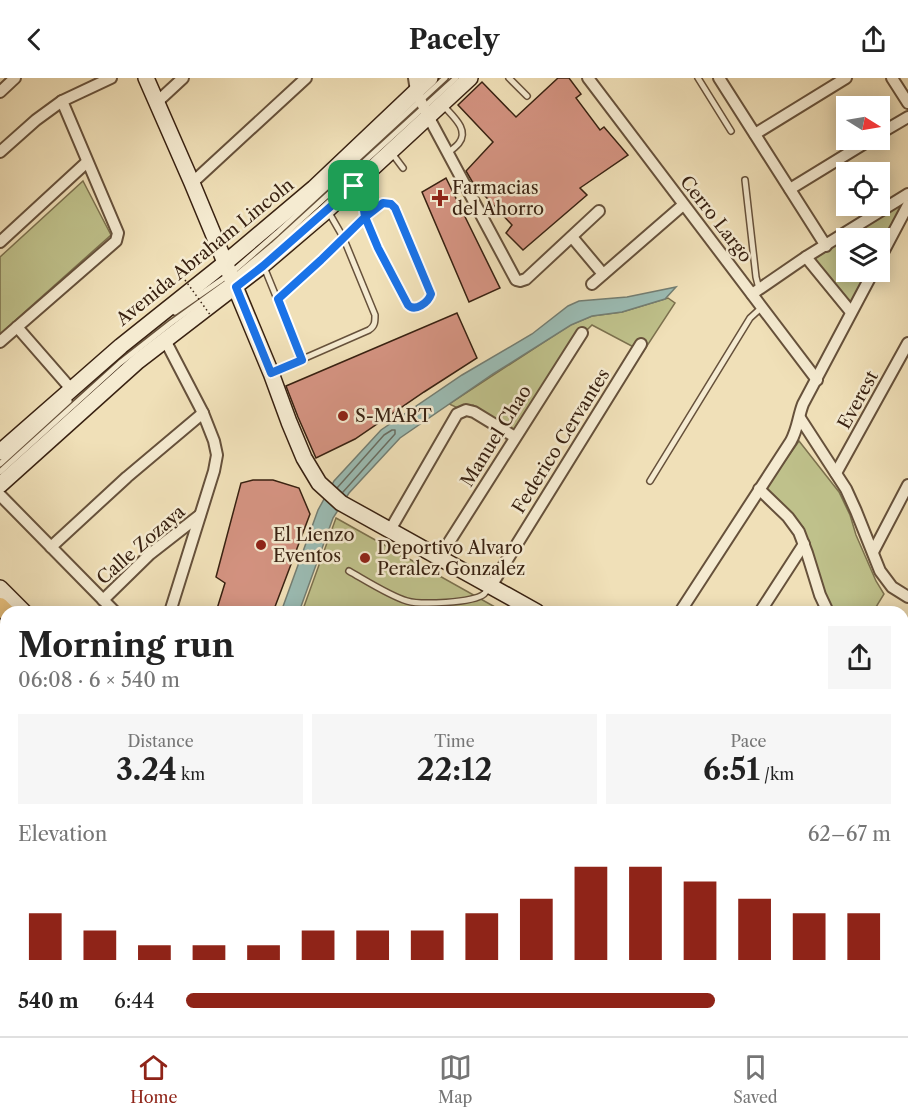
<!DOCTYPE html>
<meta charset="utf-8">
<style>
:root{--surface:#fff;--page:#f6f6f6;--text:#222;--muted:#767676;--line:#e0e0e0;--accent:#8f2418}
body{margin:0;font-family:"Libre Caslon Text",serif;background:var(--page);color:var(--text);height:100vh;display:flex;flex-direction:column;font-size:22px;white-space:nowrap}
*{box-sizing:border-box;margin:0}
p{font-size:20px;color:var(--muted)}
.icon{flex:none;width:33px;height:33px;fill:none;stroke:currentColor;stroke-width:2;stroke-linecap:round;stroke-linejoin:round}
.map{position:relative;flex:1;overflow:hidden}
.drawer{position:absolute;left:0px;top:528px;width:909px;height:430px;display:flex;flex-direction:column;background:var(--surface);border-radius:18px 18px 0 0;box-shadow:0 3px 15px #0003}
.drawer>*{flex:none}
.needle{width:39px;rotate:101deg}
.tools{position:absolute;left:836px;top:18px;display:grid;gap:12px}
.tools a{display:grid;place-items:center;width:54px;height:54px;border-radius:0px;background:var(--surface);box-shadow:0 3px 15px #0003;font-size:30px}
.pin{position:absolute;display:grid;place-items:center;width:51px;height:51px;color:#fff;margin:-26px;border-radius:12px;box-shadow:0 3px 9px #0006}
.round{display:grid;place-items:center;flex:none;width:63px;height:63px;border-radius:0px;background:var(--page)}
.headline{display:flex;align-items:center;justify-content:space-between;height:102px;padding:0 18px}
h1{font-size:33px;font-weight:800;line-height:45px}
.stats{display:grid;grid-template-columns:repeat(3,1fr);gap:9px;height:102px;padding:6px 18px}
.stats div{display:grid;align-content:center;border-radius:0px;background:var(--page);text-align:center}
.stats b{font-size:30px;font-weight:800}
.stats small{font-size:16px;font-weight:400}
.stats p{font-size:16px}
.chart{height:168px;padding:12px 18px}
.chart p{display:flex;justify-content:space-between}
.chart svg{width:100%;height:108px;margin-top:6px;stroke:var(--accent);stroke-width:6}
ul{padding:0 18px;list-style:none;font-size:20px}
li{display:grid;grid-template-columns:96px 72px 1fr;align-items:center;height:45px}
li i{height:15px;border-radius:8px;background:var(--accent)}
header{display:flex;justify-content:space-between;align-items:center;height:78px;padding:0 18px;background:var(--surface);font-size:27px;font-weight:800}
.dock{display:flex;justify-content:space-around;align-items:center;height:84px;border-top:2px solid var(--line);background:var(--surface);font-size:16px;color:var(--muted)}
.dock a{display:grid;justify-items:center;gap:3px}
.dock .selected{color:var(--accent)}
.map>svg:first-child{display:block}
</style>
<header><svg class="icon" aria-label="back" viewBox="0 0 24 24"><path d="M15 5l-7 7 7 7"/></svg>Pacely<svg class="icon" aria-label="share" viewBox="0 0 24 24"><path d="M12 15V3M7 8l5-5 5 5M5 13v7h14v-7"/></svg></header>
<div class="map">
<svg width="908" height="958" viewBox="0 0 908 958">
<rect width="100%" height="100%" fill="#f0e0b8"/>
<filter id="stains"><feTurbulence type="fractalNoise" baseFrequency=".00333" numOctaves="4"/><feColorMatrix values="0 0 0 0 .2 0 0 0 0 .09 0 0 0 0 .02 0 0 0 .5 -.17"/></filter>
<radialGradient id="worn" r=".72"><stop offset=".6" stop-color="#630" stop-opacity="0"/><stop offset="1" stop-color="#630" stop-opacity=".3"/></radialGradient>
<g fill="#bfc18b" stroke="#7c714e" stroke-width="1.5">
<path d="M 83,103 L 111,157 L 0,256 L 0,179 Z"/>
<path d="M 908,119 L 879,174 L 879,160 L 846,160 L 846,194 L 868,194 L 849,229 L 813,182 Z"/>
<path d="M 668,220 L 675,225 L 643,274 L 592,247 L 584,255 L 514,355 L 473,327 L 460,331 L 449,326 L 570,247 L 592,238 L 622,234 Z"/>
<path d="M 799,363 L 839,414 L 850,437 L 856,457 L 876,503 L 884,516 L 873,534 L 831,534 L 818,505 L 803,449 L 764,413 Z"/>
<path d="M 336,440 L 504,534 L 302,534 Z"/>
<path d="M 0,617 L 6,618 L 6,952 L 68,953 L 65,958 L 0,958 Z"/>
</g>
<path fill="#9bbcb4" stroke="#737e73" stroke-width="1.5" d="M 676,209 L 665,221 L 622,234 L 592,238 L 571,247 L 493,296 L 400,360 L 349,415 L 333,440 L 299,534 L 281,534 L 318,432 L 334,403 L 381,352 L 462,297 L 532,256 L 568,228 L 579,223 L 627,219 Z"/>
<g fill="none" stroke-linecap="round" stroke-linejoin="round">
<path stroke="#6a6e62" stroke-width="1.5" d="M 337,410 L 384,357 L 392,352 L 395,352 L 395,356 L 343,414"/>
</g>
<g fill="#d49381" stroke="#382111" stroke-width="1.5">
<path d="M 558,0 L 569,0 L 581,16 L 576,20 L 600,52 L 604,49 L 628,77 L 580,110 L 587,117 L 523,172 L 506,155 L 512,147 L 473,105 L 466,93 L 493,64 L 458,27 L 482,4 L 516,39 Z"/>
<path d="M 446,100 L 500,210 L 469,224 L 422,114 Z"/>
<path d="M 457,235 L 477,280 L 424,314 L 355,361 L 316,380 L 298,339 L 286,308 Z"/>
<path d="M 253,402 L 273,402 L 299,410 L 310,436 L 273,534 L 216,534 L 225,505 L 216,499 L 241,405 Z"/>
</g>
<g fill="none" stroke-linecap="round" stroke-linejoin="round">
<defs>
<g id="lane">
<path d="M 509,0 L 527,18"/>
<path d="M 698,0 L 731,53"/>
<path d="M 443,27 C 451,37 470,51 459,65 C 456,69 451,72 448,75"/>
<path d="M 391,74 L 403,90"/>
<path d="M 745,102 L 756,199 L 759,211"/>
<path d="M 264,189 L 302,282"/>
<path d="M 278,221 L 321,182 L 358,144 L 379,126 L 387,124 L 391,126 L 395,130 L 431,216 C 428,225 415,234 407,227 L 378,170 L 365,139 L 363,126 L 354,108"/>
<path d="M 175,234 L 230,196 L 277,155 L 445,0"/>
<path d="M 273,294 L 369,252 C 375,248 375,244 375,237 L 343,159 L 328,133"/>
<path d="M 0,386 L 69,323"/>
<path d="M 0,394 L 120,285 L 171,245 L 232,201 L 273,167 L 456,0"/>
<path d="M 650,403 L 750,240 L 761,230"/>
<path d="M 349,493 C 365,502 390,518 407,523 C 420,527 473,525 484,516 C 486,514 488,511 490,509"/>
<path d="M 0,714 L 6,717"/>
<path d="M 0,911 L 6,914"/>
<path d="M 186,952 L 198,958"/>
<path d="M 52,958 L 55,952"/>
<path d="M 128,958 L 131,952"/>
<path d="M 139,958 L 142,952"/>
<path d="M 204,958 L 207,952"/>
<path d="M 248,958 L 250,952"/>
</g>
<g id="street">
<path d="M 414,0 L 416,13 L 428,38 L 516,202 L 520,203 L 526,201 L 599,133"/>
<path d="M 588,0 L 817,302"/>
<path d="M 719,0 L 826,168"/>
<path d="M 892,0 L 908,25"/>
<path d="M 0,14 L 15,0"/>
<path d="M 156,25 L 183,0"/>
<path d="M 755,56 L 846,0"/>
<path d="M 879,56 L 908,39"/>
<path d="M 0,74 L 36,42 L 62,23 L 111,0"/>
<path d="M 192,105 L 306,0"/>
<path d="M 790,111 L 870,62"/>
<path d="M 572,159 L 603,196"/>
<path d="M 0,164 L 87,84"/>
<path d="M 806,179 L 851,234"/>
<path d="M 879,182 L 908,127"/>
<path d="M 592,206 L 683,127"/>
<path d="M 752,216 L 806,179 L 908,116"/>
<path d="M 17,249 L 72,312"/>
<path d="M 165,262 L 203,335 L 214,363 L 217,377 L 214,393 L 170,534"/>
<path d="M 0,264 L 116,163 L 118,155 L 62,23"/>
<path d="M 800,340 L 846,411 L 856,433 L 880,493 L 892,509 L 908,519"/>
<path d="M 836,395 L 908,265"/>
<path d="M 759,411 L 788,439 L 799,454 L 807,475 L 820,517 L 828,534"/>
<path d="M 0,417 L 115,534"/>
<path d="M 390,452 L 457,336 L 466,332 L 474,334 L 515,359"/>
<path d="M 51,469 L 127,399 L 203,335"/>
<path d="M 873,474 L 908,407"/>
<path d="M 439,480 L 582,255"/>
<path d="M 491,508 L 641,266"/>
<path d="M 103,522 L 150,476 L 200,437"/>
<path d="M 680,534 L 791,363 C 798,350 798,339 803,326 L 873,194"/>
<path d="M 760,534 L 804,466"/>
<path d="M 0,580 L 6,581"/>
<path d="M 903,602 L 908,604"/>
<path d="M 903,681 L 908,674"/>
<path d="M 903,810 L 908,802"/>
<path d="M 903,929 L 908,922"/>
<path d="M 440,952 L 445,958"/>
<path d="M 504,958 L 506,952"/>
<path d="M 573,958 L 584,952"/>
<path d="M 739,958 L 750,952"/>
<path d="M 881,958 L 886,952"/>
</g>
<g id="secondary">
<path d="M 146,0 L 192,105 L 271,295 L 289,344 L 304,380 L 319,405 L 341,425 L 537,534"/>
<path d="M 0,374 L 121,268 L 225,185 L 314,110 L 430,0"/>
<path d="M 0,407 L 138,283 L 263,187 L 324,135 L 470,0"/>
<path d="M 0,510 L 24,534"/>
<path d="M 1,573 L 1,564 L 6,552"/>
<path d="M 861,952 L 865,958"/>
</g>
<g id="primary">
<path d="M 0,528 L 6,534"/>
<path d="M 388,952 L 393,958"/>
<path d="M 417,952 L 422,958"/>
</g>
</defs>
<use href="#lane" stroke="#66513b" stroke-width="8"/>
<use href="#street" stroke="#66513b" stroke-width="14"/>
<use href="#secondary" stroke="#382111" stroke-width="18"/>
<use href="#primary" stroke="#382111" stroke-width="20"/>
<use href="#lane" stroke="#f5ebd1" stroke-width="5"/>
<use href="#street" stroke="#f5ebd1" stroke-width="10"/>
<use href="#secondary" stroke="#f5ebd1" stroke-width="15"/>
<use href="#primary" stroke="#e8c07c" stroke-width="16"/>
<defs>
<path id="primary-bridge" d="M 0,553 L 6,559"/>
</defs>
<use href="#primary-bridge" stroke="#382111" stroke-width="20" stroke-linecap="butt"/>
<path stroke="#382111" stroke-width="1.5" stroke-dasharray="1.5 3" stroke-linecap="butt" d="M 185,202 L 211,238"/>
<use href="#primary-bridge" stroke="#e8c07c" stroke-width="16"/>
</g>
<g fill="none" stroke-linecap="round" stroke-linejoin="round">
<defs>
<path id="route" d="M 354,108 L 263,188 L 236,209 L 271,295 L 302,282 L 278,221 L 321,182 L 365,139 L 378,170 L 408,227 C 415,234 428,225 431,216 L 395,130 L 391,126 L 383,125 L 365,139 L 363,126 L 354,108"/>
</defs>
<use href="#route" stroke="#fff" stroke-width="12"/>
<use href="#route" stroke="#1a73e8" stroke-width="8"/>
</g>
<g fill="#8f2418" stroke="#f5ebd1" stroke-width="2">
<path d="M437 111h6v6h6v6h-6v6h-6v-6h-6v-6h6z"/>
<circle cx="343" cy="338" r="6"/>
<circle cx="261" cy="467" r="6"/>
<circle cx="365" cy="480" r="6"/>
</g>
<g text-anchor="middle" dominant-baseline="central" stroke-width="5" stroke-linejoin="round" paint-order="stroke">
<g font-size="18" fill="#382111" stroke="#f5ebd1" text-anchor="start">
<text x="452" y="110">Farmacias<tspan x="452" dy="21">del Ahorro</tspan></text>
<text x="355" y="338">S-MART</text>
<text x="273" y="457">El Lienzo<tspan x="273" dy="21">Eventos</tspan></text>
<text x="377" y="470">Deportivo Alvaro<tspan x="377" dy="21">Peralez Gonzalez</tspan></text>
</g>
<g font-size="18" fill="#382111" stroke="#f5ebd1">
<text transform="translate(716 141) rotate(52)">Cerro Largo</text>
<text transform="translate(205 174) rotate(-39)">Avenida Abraham Lincoln</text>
<text transform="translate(858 322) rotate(-61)">Everest</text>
<text transform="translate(496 358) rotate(-58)">Manuel Chao</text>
<text transform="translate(561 363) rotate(-58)">Federico Cervantes</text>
<text transform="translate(141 467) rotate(-41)">Calle Zozaya</text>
</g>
</g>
<rect width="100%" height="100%" filter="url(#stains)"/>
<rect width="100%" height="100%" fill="url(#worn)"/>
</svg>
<div class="tools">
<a><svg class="needle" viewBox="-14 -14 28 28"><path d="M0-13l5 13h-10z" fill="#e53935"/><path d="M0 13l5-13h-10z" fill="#767676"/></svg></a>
<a><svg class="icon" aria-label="locate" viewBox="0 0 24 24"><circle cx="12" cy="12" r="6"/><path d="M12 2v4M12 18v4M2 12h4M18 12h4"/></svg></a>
<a><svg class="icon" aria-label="layers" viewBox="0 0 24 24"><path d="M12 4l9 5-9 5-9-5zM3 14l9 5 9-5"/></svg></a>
</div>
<div class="pin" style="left:354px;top:108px;background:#1e9e55"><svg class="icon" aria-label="arrive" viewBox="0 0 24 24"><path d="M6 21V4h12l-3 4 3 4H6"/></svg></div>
<section class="drawer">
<div class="headline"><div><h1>Morning run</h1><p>06:08 · 6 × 540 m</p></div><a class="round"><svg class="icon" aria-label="share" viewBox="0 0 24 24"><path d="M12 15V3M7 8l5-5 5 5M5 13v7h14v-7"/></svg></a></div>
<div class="stats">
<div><p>Distance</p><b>3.24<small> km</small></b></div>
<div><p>Time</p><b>22:12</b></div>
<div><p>Pace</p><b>6:51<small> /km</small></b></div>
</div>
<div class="chart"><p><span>Elevation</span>62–67 m</p>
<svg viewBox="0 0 160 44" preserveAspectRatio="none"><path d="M5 44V25M15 44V32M25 44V38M35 44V38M45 44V38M55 44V32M65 44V32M75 44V32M85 44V25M95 44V19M105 44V6M115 44V6M125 44V12M135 44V19M145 44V25M155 44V25"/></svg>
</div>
<ul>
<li><b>540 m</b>6:44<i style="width:75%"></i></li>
</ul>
</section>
</div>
<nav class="dock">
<a class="selected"><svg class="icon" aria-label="home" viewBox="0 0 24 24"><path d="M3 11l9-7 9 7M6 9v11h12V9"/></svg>Home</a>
<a><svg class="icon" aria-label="map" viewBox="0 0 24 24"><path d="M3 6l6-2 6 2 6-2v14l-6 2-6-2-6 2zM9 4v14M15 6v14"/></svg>Map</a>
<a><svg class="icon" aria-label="saved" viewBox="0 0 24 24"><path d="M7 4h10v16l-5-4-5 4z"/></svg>Saved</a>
</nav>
